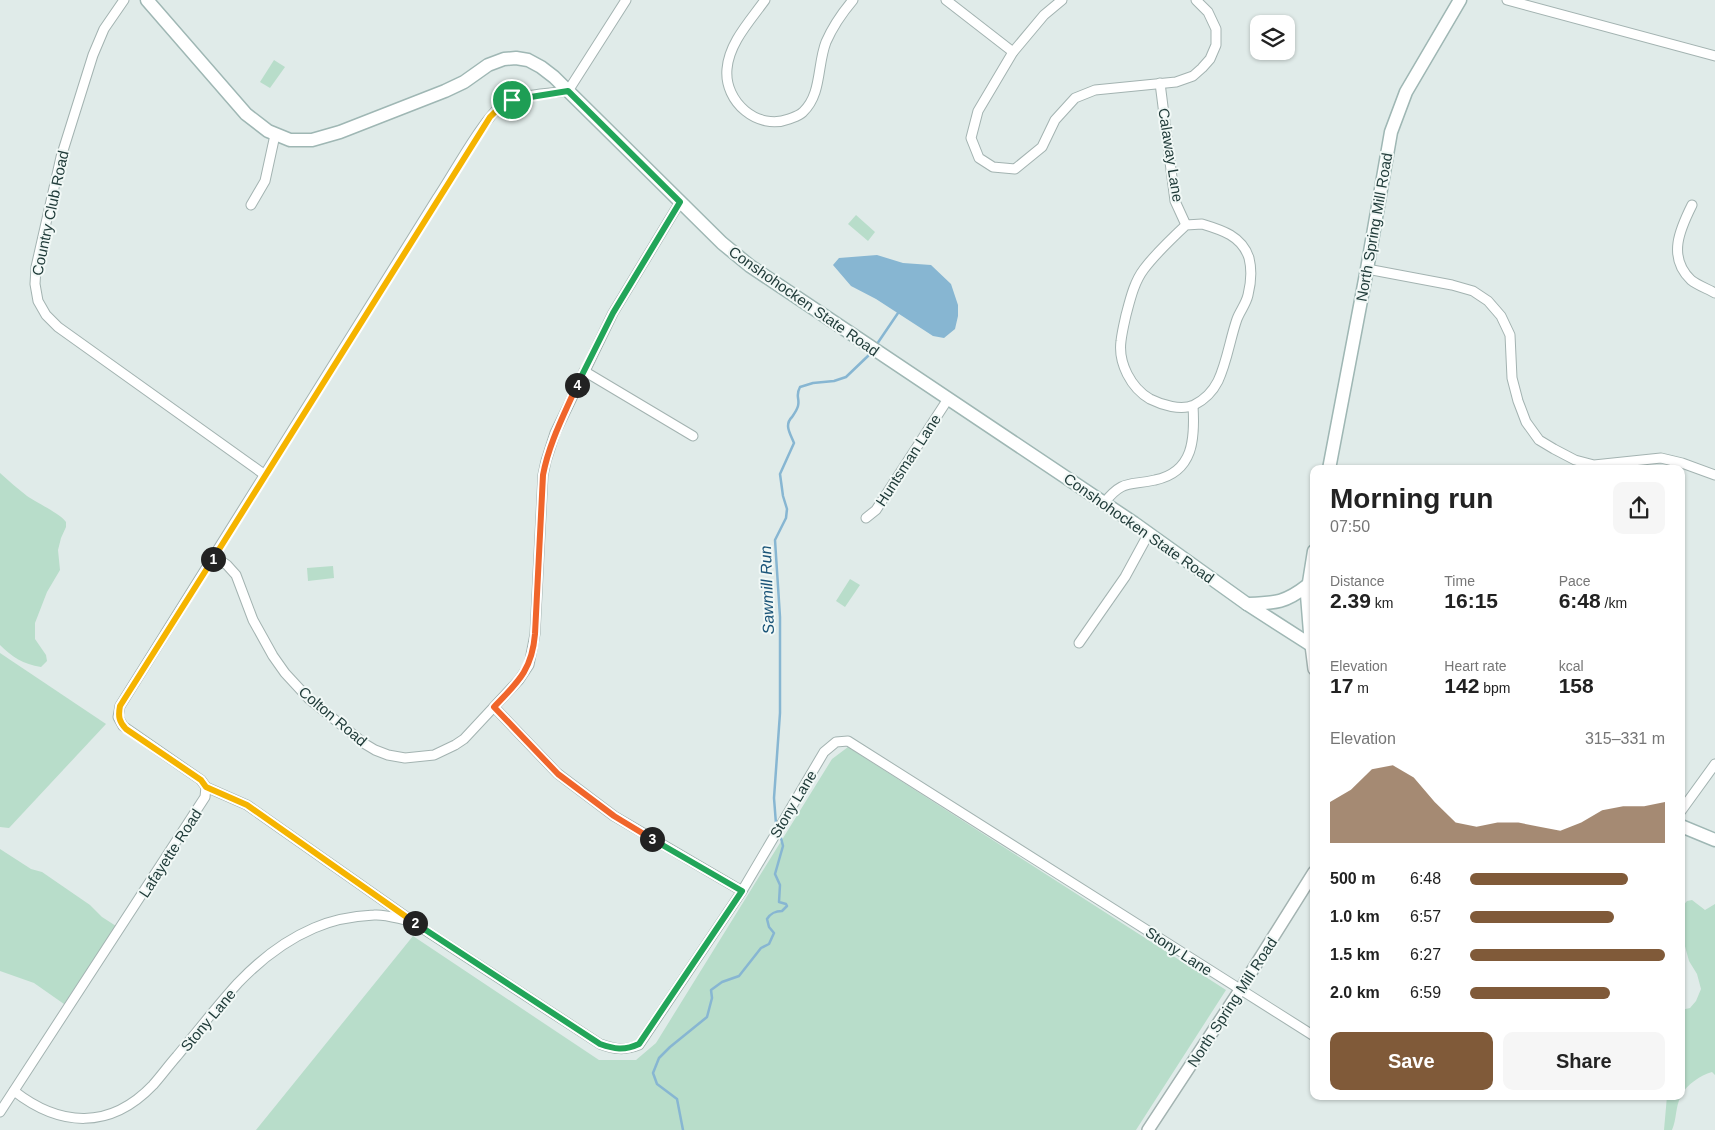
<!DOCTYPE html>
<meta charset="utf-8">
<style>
:root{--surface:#fff;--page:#f6f6f6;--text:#222;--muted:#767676;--accent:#805a39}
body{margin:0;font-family:Arial,sans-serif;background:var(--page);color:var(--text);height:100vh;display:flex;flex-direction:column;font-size:19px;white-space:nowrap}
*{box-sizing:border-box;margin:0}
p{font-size:16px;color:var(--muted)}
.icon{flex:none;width:28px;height:28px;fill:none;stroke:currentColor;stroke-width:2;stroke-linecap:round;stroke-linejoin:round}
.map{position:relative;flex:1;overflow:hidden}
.sheet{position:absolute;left:1310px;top:465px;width:375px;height:635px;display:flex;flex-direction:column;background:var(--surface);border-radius:10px;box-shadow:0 1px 4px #0004}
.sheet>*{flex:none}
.tools{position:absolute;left:1250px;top:15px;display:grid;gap:10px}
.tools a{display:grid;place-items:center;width:45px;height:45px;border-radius:10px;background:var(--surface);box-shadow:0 1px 4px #0004;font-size:25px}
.pin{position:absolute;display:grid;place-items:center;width:42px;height:42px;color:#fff;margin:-21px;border:2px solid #fff;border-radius:50%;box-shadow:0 1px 5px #0007}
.km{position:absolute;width:25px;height:25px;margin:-12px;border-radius:50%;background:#222;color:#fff;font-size:14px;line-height:25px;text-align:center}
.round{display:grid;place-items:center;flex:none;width:52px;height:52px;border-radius:10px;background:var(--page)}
.headline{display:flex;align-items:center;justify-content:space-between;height:85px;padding:0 20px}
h1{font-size:28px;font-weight:700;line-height:38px}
.metrics{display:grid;grid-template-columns:repeat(3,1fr);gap:8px;height:85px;padding:5px 20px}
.metrics div{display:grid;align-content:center}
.metrics b{font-size:21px;font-weight:700}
.metrics small{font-size:14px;font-weight:400}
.metrics p{font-size:14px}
.chart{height:140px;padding:10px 20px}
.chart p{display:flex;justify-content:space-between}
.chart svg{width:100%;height:90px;margin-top:5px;fill:var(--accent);opacity:.7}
.action{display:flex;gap:10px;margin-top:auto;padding:10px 20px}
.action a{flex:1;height:58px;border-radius:10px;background:var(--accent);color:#fff;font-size:20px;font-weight:700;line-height:58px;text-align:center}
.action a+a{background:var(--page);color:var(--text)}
ul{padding:0 20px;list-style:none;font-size:16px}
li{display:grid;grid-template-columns:80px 60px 1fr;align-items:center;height:38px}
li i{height:12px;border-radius:6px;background:var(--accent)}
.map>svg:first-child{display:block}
</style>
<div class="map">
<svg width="1715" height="1130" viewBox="0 0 1715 1130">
<rect width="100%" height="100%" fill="#e0ebe9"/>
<g fill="#b8ddca">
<path d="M 274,60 L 285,67 L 270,88 L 260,82 Z"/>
<path d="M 856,215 L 875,232 L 868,241 L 848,224 Z"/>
<path d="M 0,473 C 9,481 18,489 27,496 C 37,503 61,514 66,522 L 66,527 L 61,538 L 58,550 L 60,570 L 47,592 L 35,623 L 35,639 L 46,655 L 47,661 L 41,667 C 23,664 12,657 0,645 Z"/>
<path d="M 333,566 L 334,578 L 308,581 L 307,568 Z"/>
<path d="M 850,579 L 860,585 L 845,607 L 836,601 Z"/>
<path d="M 0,653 L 106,724 L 9,828 L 0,827 Z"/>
<path d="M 848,747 L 1226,990 L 1136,1130 L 256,1130 L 413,936 L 599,1060 L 636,1060 L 656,1043 L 832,759 Z"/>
<path d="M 0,849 L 31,869 L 42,872 L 90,905 L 102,917 L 116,926 L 64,1004 L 34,983 L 0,971 Z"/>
<path d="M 1692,900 L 1705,910 L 1715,904 L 1715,1075 L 1712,1072 C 1700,1075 1687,1085 1681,1095 L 1681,1010 L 1690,1008 L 1696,1001 L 1701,989 L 1697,974 L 1689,961 L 1683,939 L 1681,908 L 1687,901 Z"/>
<path d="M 1667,1096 L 1681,1096 C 1675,1107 1677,1119 1672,1130 L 1664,1130 Z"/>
</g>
<path fill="#87b6d2" d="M 877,255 L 903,263 L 931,265 L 951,284 L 958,305 L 958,316 L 955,329 L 944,338 L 933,336 L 876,299 L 851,286 L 833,265 L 839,258 Z"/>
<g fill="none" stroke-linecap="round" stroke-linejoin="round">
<g stroke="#87b6d2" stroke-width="2.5">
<path d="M 877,344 L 898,313"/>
<path d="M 776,824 L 774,798 L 780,713 L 780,617 L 775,540 L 786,518 L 787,509 L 783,496 L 780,474 L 794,443 C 790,433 784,425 792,417 C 794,414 797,410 798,406 C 800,398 795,396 800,387 L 813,383 L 834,381 L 846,377 L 869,355"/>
<path d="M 683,1130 L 677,1099 L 657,1084 L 653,1073 L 659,1058 L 670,1047 L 707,1017 L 712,998 L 711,990 L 722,982 L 739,976 L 761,948 L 769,944 L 774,933 L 769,927 L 767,919 C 771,913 775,911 782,911 L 787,906 L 786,904 L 779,902 L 780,885 L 775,874 L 783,846 L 781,838"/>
</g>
<defs>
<g id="minor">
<path d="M 124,0 L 104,29 L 93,55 L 61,157 L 36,267 L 35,284 L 38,301 L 46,315 L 58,327 L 265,475"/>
<path d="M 765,0 C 750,21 729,43 727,69 C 724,102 758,131 789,119 C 794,117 799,116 803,112 C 822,94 817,65 826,42 C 833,26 842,13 853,0"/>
<path d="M 946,0 L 1013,52"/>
<path d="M 1062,0 L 1044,15 L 1013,52 L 978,111 L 971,138 L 979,158 L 993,167 L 1015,169 L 1042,147 L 1055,120 L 1075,98 L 1095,90 L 1176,82 L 1193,76 L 1202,68 L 1210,59 L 1216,45 L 1216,29 L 1208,12 L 1196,0"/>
<path d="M 1507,0 L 1715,56"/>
<path d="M 1160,83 L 1175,201 L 1186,225"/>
<path d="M 251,205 L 265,181 L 275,135"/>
<path d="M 1692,205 C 1680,229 1667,257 1691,280 C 1697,285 1708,289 1715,293"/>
<path d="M 1202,224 C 1222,230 1242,236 1249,258 C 1252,270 1251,283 1248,295 C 1246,304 1240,311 1237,319 C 1230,339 1227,362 1218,381 C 1213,391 1204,400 1194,405 C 1181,411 1162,405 1150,399 C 1131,388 1118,363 1121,341 C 1122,332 1124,324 1126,315 C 1130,300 1134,282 1144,269 C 1156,253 1171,239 1186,225 Z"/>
<path d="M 1367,269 L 1452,285 L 1473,291 L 1488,301 L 1501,316 L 1510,335 L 1512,378 L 1518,401 L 1526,422 L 1539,440 L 1554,449 L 1575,460 L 1594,465 L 1661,458 L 1682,463 L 1715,475"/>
<path d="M 584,371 L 693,436"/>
<path d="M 1104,503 C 1123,479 1129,486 1155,480 C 1194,472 1195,438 1193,406"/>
<path d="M 866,518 L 876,510 L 948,399"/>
<path d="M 214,556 L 227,565 L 236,575 L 253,620 L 273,656 L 285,673 L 309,699 L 365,744 L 375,750 L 388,755 L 405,758 L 434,755 L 455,745 L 464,739 L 519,680 L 529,665 L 535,634 L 543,475 L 546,461 L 555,433 L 613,313 L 680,202"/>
<path d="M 1079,643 L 1125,577 L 1149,533"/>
<path d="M 494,707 L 557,773 L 614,816 L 742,891"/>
<path d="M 206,787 L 247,805 L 408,918"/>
<path d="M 1681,811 L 1715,764"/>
<path d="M 14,1091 C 60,1127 110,1130 153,1085 C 161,1076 169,1065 177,1056 C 197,1032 217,1006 238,983 C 259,961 286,940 314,928 C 332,920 355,916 374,915 C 386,914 399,919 411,921 L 600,1044 C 614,1049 624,1051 639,1045 L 742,891 L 824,752 L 836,742 L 848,741 L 1314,1036"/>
<path d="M 0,1112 L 205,797 L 206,787 L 201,780 L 123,726 L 118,717 L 120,706 L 438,197 C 453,175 486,113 506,102 C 519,95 552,93 568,91 L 626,0"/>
</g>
<g id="tertiary">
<path d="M 1311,645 L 1314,669"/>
<path d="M 1148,1130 L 1240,990 L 1314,872"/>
</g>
<g id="secondary">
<path d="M 147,0 L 246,114 L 268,131 L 290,140 L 312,140 L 340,132 L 445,91 L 464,82 L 488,65 L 504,59 L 516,58 L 528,60 L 541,67 L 554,77 L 722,243 L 750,266 L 1134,523 L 1247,604 L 1314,647"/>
<path d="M 1329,469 L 1367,269 L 1391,132 L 1406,92 L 1460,0"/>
<path d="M 1247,604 C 1276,603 1285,603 1308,585"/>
<path d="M 1311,645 L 1307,595 L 1314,551"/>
<path d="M 1681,826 L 1715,840"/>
</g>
</defs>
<use href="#minor" stroke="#a3b3b1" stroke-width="11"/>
<use href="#tertiary" stroke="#a3b3b1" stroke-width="14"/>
<use href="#secondary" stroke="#9fb7b4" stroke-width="15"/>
<use href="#minor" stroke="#fff" stroke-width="9"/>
<use href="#tertiary" stroke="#fff" stroke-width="11"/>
<use href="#secondary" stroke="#fff" stroke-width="12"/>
</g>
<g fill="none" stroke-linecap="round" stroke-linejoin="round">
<defs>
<path id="split-1" d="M 213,559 L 490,117 L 501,106 L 512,100"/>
<path id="split-2" d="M 213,559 L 120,706 C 118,716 119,722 126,729 L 201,780 L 206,787 L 247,805 L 415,923"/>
<path id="split-3" d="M 415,923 L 600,1044 C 614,1049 624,1051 639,1044 L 742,891 L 652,839"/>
<path id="split-4" d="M 577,385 C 564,415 549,443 543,475 L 535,634 C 532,670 518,682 494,707 L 558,774 L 614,816 L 652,839"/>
<path id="split-5" d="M 512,100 L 568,91 L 680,202 L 613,313 L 577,385"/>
</defs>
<use href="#split-1" stroke="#fff" stroke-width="10"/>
<use href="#split-2" stroke="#fff" stroke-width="10"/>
<use href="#split-3" stroke="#fff" stroke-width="10"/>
<use href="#split-4" stroke="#fff" stroke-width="10"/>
<use href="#split-5" stroke="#fff" stroke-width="10"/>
<use href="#split-1" stroke="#f5b400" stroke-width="6"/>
<use href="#split-2" stroke="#f5b400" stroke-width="6"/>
<use href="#split-3" stroke="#22a559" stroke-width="6"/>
<use href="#split-4" stroke="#f0652b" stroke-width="6"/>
<use href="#split-5" stroke="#22a559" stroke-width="6"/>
</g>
<g text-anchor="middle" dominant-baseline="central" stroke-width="4" stroke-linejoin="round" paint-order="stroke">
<g font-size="15" fill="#213c3a" stroke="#f1f8f6">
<text transform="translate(1171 155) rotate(81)">Calaway Lane</text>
<text transform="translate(50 213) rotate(-78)">Country Club Road</text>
<text transform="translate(1374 227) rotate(-80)">North Spring Mill Road</text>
<text transform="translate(804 301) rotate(35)">Conshohocken State Road</text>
<text transform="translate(908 460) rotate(-57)">Huntsman Lane</text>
<text transform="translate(1139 528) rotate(35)">Conshohocken State Road</text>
<text transform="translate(333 716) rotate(40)">Colton Road</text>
<text transform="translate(793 804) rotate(-59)">Stony Lane</text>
<text transform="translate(170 853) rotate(-57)">Lafayette Road</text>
<text transform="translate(1179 951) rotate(33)">Stony Lane</text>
<text transform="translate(1232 1002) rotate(-57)">North Spring Mill Road</text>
<text transform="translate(208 1020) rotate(-50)">Stony Lane</text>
</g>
<g font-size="16" font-style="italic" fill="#1a5478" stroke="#f1f8f6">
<text transform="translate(767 590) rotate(-92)">Sawmill Run</text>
</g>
</g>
</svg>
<div class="tools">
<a><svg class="icon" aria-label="layers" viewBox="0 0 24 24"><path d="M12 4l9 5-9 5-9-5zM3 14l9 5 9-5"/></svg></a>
</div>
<div class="pin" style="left:512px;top:100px;background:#1e9e55"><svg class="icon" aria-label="arrive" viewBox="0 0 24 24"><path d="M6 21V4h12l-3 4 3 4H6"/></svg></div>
<b class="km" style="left:213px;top:559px">1</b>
<b class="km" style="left:415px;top:923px">2</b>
<b class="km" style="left:652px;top:839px">3</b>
<b class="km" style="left:577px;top:385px">4</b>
<section class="sheet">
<div class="headline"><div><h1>Morning run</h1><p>07:50</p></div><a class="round"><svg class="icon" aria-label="share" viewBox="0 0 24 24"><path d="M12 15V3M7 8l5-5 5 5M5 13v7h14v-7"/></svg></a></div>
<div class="metrics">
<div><p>Distance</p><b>2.39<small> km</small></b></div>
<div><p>Time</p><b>16:15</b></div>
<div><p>Pace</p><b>6:48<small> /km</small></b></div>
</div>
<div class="metrics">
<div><p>Elevation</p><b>17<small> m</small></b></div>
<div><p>Heart rate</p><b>142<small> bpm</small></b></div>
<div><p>kcal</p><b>158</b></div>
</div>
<div class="chart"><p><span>Elevation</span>315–331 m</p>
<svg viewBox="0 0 160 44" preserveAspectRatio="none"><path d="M0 44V24L10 18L20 8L30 6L40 12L50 24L60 34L70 36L80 34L90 34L100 36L110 38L120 34L130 28L140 26L150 26L160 24V44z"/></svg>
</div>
<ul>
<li><b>500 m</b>6:48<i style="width:81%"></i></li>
<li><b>1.0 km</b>6:57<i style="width:74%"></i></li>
<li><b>1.5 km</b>6:27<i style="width:100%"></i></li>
<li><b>2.0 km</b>6:59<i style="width:72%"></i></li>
</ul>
<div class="action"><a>Save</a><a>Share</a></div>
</section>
</div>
